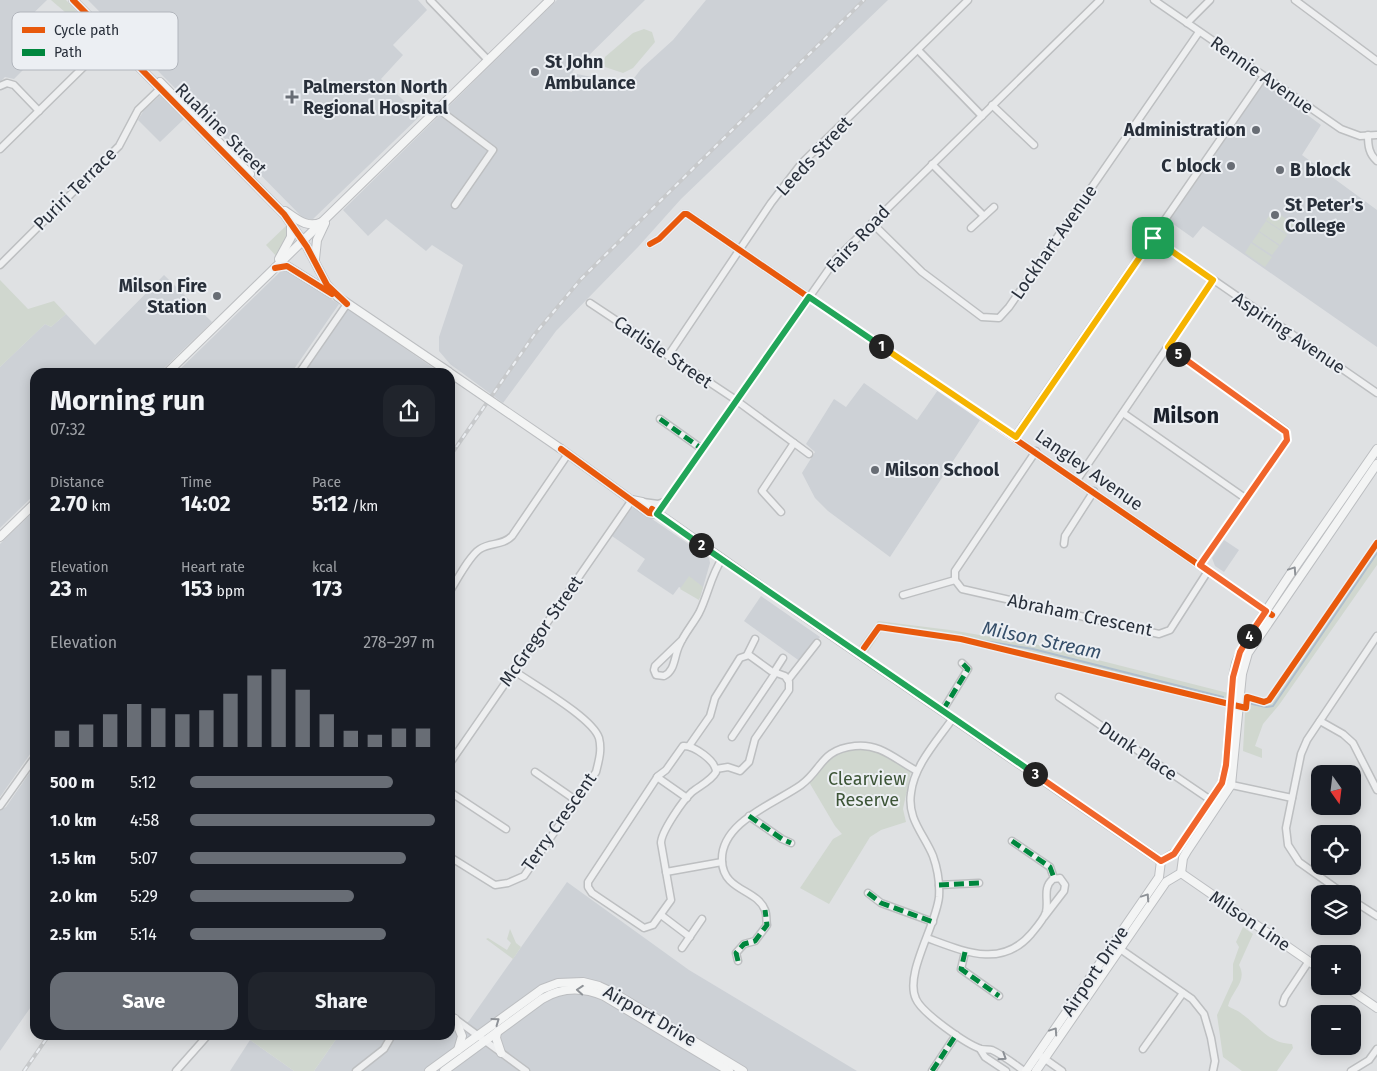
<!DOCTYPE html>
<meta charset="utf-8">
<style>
:root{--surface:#171b24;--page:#20242c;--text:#f1f3f6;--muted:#9ea1a6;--accent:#686d75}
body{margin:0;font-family:"Fira Sans",sans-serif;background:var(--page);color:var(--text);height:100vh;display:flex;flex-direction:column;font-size:19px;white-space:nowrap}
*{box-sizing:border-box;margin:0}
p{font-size:16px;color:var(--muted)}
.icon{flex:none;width:28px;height:28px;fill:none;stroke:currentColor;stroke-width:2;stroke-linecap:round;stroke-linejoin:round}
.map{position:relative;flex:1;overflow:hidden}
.panel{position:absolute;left:30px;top:368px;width:425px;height:672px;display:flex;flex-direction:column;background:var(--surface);border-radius:15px;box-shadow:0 2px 12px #0003}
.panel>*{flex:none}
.needle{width:32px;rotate:166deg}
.fabs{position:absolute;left:1311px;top:765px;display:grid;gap:10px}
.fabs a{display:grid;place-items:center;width:50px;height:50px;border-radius:10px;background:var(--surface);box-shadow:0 2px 12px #0003;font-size:25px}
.pin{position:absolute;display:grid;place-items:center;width:42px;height:42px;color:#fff;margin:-21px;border-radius:10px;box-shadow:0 2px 8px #0006}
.km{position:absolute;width:25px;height:25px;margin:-12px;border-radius:50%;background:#222;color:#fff;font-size:14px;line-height:25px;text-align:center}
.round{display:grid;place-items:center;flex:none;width:52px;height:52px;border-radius:15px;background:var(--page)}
.overview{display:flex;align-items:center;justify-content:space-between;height:85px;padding:0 20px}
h1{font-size:28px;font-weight:700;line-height:38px}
.figures{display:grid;grid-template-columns:repeat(3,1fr);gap:8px;height:85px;padding:5px 20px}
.figures div{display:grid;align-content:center}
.figures b{font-size:21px;font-weight:700}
.figures small{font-size:14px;font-weight:400}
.figures p{font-size:14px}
.chart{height:140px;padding:10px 20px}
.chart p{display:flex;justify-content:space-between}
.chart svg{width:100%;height:90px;margin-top:5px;stroke:var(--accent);stroke-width:6}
.cta{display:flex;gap:10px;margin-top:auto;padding:10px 20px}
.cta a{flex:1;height:58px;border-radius:15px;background:var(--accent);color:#fff;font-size:20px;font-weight:700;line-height:58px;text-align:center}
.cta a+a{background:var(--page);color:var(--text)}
ul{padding:0 20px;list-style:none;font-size:16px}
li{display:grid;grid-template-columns:80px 60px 1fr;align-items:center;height:38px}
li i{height:12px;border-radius:6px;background:var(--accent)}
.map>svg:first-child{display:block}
</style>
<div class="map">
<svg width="1377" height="1071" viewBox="0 0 1377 1071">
<rect width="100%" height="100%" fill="#dfe1e3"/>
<g fill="#cdd1d6">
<path d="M 0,0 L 47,0 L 19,27 L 43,50 L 14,79 L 5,77 L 0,82 Z"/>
<path d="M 88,0 L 418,0 L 427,10 L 393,45 L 403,55 L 381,79 L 420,116 L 313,219 L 304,219 Z"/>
<path d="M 557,0 L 645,0 L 573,71 L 567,91 L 572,92 L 577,74 L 611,81 L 625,90 L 641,69 L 673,40 L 706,0 L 888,0 L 681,199 L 638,247 L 556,331 L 503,403 L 450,364 L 439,351 L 439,337 L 463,265 L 432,245 L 426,251 L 386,219 L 368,236 L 343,210 Z"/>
<path d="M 1264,83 L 1321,125 L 1302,155 L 1377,210 L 1377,347 L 1203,226 L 1193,238 L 1169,221 Z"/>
<path d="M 162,94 L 185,118 L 160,142 L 138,120 L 144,110 Z"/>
<path d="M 283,269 L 339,304 L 292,372 L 177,372 Z"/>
<path d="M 164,275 L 212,322 L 160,372 L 35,372 L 35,494 L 0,528 L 0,367 L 45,324 L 51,327 L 66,314 L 95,345 Z"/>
<path d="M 348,309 L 439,372 L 305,372 Z"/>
<path d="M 864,383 L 917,420 L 938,390 L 980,420 L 890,557 L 828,511 L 815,498 L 802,473 L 815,452 L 806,444 L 834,399 L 846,407 Z"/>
<path d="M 632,508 L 636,508 L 709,558 L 710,563 L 700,598 L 679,587 L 673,595 L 637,571 L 645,559 L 612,536 Z"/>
<path d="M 35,510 L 35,747 L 0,797 L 0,544 Z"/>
<path d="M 1224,540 L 1239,550 L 1224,572 L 1215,566 L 1212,558 Z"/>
<path d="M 761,596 L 820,637 L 801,662 L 744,621 Z"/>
<path d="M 35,765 L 35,1001 L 0,1051 L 0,810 L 6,807 Z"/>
<path d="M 567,882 L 689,970 L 857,1071 L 314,1071 L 339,1035 L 450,1035 L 450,1021 L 459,1028 L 469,1021 Z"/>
<path d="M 250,1040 L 294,1071 L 230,1071 Z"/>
</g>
<g fill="#d0d7cf">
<path d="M 51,0 L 66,0 L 79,14 L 52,41 L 66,17 L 65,12 Z"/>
<path d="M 644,29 L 652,32 L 655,42 L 633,68 L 623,73 L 605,67 L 604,63 L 605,57 L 633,33 Z"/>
<path d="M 1273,210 L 1294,224 L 1287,234 L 1266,220 Z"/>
<path d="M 1266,221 L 1287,235 L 1280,245 L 1259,231 Z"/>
<path d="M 287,225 L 287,238 L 277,257 L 266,245 Z"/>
<path d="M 1259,232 L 1279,246 L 1272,255 L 1252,242 Z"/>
<path d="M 1251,243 L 1272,257 L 1265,267 L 1245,253 Z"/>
<path d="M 0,280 L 28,309 L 54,301 L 66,314 L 51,327 L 45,324 L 0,367 Z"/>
<path d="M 1377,538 L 1377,565 L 1279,705 L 1263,724 L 1255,746 L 1262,749 L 1262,758 L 1243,751 L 1246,696 L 1266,700 Z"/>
<path d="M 689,576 L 703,587 L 699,600 L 680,589 Z"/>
<path d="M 878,621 L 950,630 L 1039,645 L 1228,693 L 1226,705 L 954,640 L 882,631 L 868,652 L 859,646 Z"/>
<path d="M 864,749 L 881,753 L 911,771 L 903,809 L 906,822 L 881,830 L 870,837 L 829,904 L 800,888 L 833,839 L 842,834 L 835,826 L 809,782 C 826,762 836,749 864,749 Z"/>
<path d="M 1243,927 L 1253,934 L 1239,965 C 1248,981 1232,990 1228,1006 C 1232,1009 1238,1010 1242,1014 C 1260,1027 1268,1043 1292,1044 L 1293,1048 L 1277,1071 L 1242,1071 L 1223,1057 L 1217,1015 L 1233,980 L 1233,964 L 1239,947 L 1236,942 Z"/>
<path d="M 510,929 L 516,943 L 521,947 L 513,959 L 486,939 L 488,938 L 507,950 L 511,943 L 507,939 Z"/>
<path d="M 254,1035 L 339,1035 L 314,1071 L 294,1071 L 250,1040 Z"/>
</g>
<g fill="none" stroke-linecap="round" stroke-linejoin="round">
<g stroke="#afbecc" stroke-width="2">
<path d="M 863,644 L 879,624 L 1033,649 L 1223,697"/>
<path d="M 1248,703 L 1266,707 L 1273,706 L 1377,553"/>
</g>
<defs>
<g id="minor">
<path d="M 430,0 L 488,60"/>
<path d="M 1154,0 L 1341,129 L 1360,136 L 1377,135"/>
<path d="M 1295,0 L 1377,61"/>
<path d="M 1187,23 L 1210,0"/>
<path d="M 918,50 L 982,116"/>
<path d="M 0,86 L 7,83 L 14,85 L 39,111"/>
<path d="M 992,105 L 1034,145"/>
<path d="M 438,109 L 493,150 L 455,205"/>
<path d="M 1368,135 C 1368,146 1369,154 1377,161"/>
<path d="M 0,149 L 115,36"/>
<path d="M 932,164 L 984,216"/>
<path d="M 872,223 L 922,272 L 982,317 L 999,318 L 1009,307 L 1199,32"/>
<path d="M 971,228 L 994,207"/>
<path d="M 1153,238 L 1377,393"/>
<path d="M 650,244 L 659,239 L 684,214 L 687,214 L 1272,615"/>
<path d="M 0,265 L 119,146 L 138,110 L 163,86"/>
<path d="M 590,303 L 733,398 L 809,454"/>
<path d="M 1168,347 L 1286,431 L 1287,440 L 1200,565"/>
<path d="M 668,356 L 771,203 L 801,164 L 968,0"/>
<path d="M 300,372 L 347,304"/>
<path d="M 1123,413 L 1245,498"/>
<path d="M 660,419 L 702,449"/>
<path d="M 1015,437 L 1264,76"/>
<path d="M 1036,451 L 955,571 L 955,580 L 962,589 L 1159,634 L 1170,630 L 1208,571"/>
<path d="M 1077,480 L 1213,280"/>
<path d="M 643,502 L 658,504 L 667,501"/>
<path d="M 781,512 L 762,491 L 794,443"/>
<path d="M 657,514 L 836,259 L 1100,0"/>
<path d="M 1064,544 L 1065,536 L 1094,491"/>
<path d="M 450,591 C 457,580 470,555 480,549 C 491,542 502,546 512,536 L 568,454"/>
<path d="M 903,595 L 955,580"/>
<path d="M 682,640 L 655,666 L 654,670 L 656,675 L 664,676 C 675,671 674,657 679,646 C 684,634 693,624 699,613 C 708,595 711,575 722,559"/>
<path d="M 747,655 L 755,639"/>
<path d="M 774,672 L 783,658"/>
<path d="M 788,680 L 817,643"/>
<path d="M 1059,697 L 1218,805"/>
<path d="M 943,710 L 968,669 L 962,663"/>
<path d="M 953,718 C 938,740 914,765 911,793 C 907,819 924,834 933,856 C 938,870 940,882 939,897 C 936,926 904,974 916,999 C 922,1013 966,1044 981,1049 C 985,1050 989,1049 992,1050 C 1003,1055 1014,1064 1024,1071"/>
<path d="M 1320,721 L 1343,734 L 1353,743 L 1377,790"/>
<path d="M 732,737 L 776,672"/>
<path d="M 683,746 C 694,745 716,761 716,772 C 711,781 699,786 692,792 C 683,800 661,832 661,843 L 671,900 L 653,925 L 644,928 L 592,893 L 588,887 L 588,882 L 658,776 L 666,770 Z"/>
<path d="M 689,746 L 710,716 L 715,698 L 740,658 L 749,655 L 771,671 L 785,676 L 789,682 L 789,690 L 755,739 L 749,762 L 740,771 L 728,767 L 716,769"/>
<path d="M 450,763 L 632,500"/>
<path d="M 535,772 L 577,801"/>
<path d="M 657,777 L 687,798"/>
<path d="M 1227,784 L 1292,798"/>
<path d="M 450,792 L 506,829"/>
<path d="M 0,806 L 35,757"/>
<path d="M 749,816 L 782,839 L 791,843"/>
<path d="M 1012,841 L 1050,867 L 1054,878"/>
<path d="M 450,857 L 495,885 L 508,883 L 524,876 L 596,772 C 599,760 602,750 599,738 C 592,717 532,684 513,670"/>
<path d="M 666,872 L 722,862"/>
<path d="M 939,885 L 979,883"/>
<path d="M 868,893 L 881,903 L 933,922"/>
<path d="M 1344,894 L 1299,862 L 1288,845 L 1286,828 L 1301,754 L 1307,740 L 1377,636"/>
<path d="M 1352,900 L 1377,916"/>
<path d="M 661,915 L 690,937"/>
<path d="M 927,938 C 963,951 1001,969 1031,934 C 1036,928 1044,919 1046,912 C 1049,900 1042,888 1053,879 L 1060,878 L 1065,885 L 1064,891 L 1044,917"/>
<path d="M 1113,944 L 1192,999 L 1204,1014 L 1211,1038 L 1215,1061 L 1213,1071"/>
<path d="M 682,948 L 702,919"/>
<path d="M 965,952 L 961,969 L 999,996"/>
<path d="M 738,961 L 736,953 L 744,944 L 755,941 L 767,925 C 766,921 767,915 765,910 C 757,889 723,891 722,861 C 720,822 776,803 801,785 C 823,769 820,750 855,746 C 880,743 896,760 917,771"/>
<path d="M 1283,1003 L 1285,997 L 1309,961"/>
<path d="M 450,1015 L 526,1071"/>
<path d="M 980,1049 L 985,1057 L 1006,1071"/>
<path d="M 1143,1049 L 1183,993"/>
<path d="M 1038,1054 L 1062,1071"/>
<path d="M 176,1071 L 208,1035"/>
<path d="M 356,1071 L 384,1049 L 392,1035"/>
<path d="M 932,1071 L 956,1035"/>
<path d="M 1351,1071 L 1369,1060 L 1377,1049"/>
</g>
<g id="major">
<path d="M 73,0 L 284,214 L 307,247 L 327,285 L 338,297 L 449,372"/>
<path d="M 160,82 L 250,174"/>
<path d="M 285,211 C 297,219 307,229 322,222"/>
<path d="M 279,259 L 291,237 L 291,224"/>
<path d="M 315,259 L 317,240 L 325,223"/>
<path d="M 277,267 L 287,266 L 332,294"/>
<path d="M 168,372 L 550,0"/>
<path d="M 561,449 L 649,513 L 656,514"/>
<path d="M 632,500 L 642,502 L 825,631 L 1161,861"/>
<path d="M 0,537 L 35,503"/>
<path d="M 1181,873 L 1320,969"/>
<path d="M 1345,986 L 1377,1008"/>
<path d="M 455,1019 L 462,1036 L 458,1050"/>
<path d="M 497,1032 L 496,1038 L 501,1053"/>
<path d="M 429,1071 L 542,989 L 558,983 L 583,982 L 599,986 L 614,993 L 743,1071"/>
<path d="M 444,1071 L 542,999 C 562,987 583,987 604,996 L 729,1071"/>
<path d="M 1026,1071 L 1159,877 L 1161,861 L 1176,852 L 1222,783 L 1226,765 L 1233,677 L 1236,663 L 1244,644 L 1291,573 L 1377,449"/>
<path d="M 1036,1071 L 1166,882 L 1181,873 L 1183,858 L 1187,851 L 1231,785 L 1242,674 L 1248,653 L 1377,464"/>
</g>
</defs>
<use href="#minor" stroke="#bdbfc1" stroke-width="9"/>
<use href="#major" stroke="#bcbec1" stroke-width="10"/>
<use href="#minor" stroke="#eeeff0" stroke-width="6"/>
<use href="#major" stroke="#f3f4f4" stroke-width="8"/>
<defs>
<g id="rail">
<path d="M 450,456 L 534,335 L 581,279 L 864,0"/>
<path d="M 24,1071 L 49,1035"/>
</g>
</defs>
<use href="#rail" stroke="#c7c9cb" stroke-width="4"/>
<use href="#rail" stroke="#eceff3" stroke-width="2" stroke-dasharray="5.5" stroke-linecap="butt"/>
<defs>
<path id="major-bridge" d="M 450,373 L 561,449"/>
</defs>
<use href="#major-bridge" stroke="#bcbec1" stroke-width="10" stroke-linecap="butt"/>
<use href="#major-bridge" stroke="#f3f4f4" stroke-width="8"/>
<g stroke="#00873e" stroke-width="5" stroke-dasharray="10 5" stroke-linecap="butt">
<path d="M 660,419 L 702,449"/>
<path d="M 943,710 L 968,669 L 962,663"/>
<path d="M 749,816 L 782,839 L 791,843"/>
<path d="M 1012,841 L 1050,867 L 1054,878"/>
<path d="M 939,885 L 979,883"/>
<path d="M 868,893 L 881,903 L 933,922"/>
<path d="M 965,952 L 961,969 L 999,996"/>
<path d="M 738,961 L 736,953 L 744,944 L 755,941 L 767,925 L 765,910"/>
<path d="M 932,1071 L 956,1035"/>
</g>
<defs>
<g id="cycleway">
<path d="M 73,0 L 284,214 L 307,247 L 327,285 L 347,304"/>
<path d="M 650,244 L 659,239 L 684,214 L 687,214 L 1272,615"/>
<path d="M 275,268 L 287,266 L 332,294"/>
<path d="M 561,449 L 649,513 L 657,514"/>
<path d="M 652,509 L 722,559"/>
<path d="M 864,648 L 879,627 L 961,639 L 1246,708 L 1247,697 L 1264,702 L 1269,700 L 1377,543"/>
</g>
</defs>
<use href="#cycleway" stroke="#eceff3" stroke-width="9"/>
<use href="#cycleway" stroke="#e8590c" stroke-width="6"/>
</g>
<defs><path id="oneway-chevron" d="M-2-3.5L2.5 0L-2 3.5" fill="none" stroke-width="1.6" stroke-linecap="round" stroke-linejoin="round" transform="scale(1.25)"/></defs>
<g stroke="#8e9297">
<use href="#oneway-chevron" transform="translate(1293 570) rotate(-56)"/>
<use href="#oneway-chevron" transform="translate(1146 897) rotate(-56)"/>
<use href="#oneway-chevron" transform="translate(580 990) rotate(-176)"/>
<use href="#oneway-chevron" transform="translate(496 1021) rotate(-36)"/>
<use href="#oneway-chevron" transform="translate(1054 1031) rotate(-56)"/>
</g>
<use stroke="#8b8f95" href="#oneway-chevron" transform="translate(1003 1057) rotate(33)"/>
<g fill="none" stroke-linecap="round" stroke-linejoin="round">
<defs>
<path id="split-1" d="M 881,346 L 1016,437 L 1153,238"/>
<path id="split-2" d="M 701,545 L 657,514 L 809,297 L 881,346"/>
<path id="split-3" d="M 701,545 L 1035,774"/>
<path id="split-4" d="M 1035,774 L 1161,861 L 1174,854 L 1222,783 L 1226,765 L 1233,677 L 1240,652 L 1249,636"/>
<path id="split-5" d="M 1178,354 L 1286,432 L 1287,440 L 1200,565 L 1266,611 L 1249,636"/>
<path id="split-6" d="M 1153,238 L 1213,280 L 1168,347 L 1178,354"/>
</defs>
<use href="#split-1" stroke="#fff" stroke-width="10"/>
<use href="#split-2" stroke="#fff" stroke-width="10"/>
<use href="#split-3" stroke="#fff" stroke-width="10"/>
<use href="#split-4" stroke="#fff" stroke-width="10"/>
<use href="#split-5" stroke="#fff" stroke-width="10"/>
<use href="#split-6" stroke="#fff" stroke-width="10"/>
<use href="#split-1" stroke="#f5b400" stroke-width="6"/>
<use href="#split-2" stroke="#22a559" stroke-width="6"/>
<use href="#split-3" stroke="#22a559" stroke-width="6"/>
<use href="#split-4" stroke="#f0652b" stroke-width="6"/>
<use href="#split-5" stroke="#f0652b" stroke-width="6"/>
<use href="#split-6" stroke="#f5b400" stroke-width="6"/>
</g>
<g fill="#686d75" stroke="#eceff3" stroke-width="2">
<circle cx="535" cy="72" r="5"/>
<path d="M289.5 89.5h5v5h5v5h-5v5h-5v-5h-5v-5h5z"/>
<circle cx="1256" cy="130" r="5"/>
<circle cx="1231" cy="166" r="5"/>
<circle cx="1280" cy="170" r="5"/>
<circle cx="1275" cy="215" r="5"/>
<circle cx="217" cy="296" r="5"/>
<circle cx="875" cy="470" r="5"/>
</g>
<g text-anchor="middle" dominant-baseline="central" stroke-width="4" stroke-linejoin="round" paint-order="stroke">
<g font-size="18" font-weight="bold" fill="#282f3a" stroke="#eceff3" text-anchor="start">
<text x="545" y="62">St John<tspan x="545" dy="21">Ambulance</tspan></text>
<text x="303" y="87">Palmerston North<tspan x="303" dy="21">Regional Hospital</tspan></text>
<text x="1246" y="130" text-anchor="end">Administration</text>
<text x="1221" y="166" text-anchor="end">C block</text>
<text x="1290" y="170">B block</text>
<text x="1285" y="205">St Peter's<tspan x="1285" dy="21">College</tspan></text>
<text x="207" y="286" text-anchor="end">Milson Fire<tspan x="207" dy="21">Station</tspan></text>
<text x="885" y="470">Milson School</text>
</g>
<g font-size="18" fill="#282f3a" stroke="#eceff3">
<text transform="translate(1262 75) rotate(35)">Rennie Avenue</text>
<text transform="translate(221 129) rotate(45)">Ruahine Street</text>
<text transform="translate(814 156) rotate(-47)">Leeds Street</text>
<text transform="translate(75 189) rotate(-45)">Puriri Terrace</text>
<text transform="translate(858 239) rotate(-47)">Fairs Road</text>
<text transform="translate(1054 242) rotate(-55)">Lockhart Avenue</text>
<text transform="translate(1289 333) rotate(34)">Aspiring Avenue</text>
<text transform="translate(663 352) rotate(34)">Carlisle Street</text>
<text transform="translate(1089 470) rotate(35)">Langley Avenue</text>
<text transform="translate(1080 615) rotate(12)">Abraham Crescent</text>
<text transform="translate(541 631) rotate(-55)">McGregor Street</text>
<text transform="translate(1138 751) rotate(34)">Dunk Place</text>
<text transform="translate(559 822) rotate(-55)">Terry Crescent</text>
<text transform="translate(1250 921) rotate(34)">Milson Line</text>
<text transform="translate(1095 971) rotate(-56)">Airport Drive</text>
<text transform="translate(650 1016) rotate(30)">Airport Drive</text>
</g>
<g font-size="18" fill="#3d5537" stroke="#eceff3">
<text x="867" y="779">Clearview<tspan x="867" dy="21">Reserve</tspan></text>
</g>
<g font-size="19" font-style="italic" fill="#364f6a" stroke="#eceff3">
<text transform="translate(1042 640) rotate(12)">Milson Stream</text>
</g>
<g font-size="22" font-weight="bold" fill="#1a202b" stroke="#eceff3">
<text x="1186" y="415">Milson</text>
</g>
</g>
<rect x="12" y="12" width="166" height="58" rx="8" fill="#eceff3" stroke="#b1b5bc" stroke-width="1"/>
<rect x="22" y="27" width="23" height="6" fill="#e8590c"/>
<rect x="22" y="49" width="23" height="7" fill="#00873e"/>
<g font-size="14" fill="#282f3a">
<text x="54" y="35">Cycle path</text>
<text x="54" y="57">Path</text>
</g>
</svg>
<div class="fabs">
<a><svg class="needle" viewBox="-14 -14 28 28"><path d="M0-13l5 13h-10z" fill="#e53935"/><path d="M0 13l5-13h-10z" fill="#9ea1a6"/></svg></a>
<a><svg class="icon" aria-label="locate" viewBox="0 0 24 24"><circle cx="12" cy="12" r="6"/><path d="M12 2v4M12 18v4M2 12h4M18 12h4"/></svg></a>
<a><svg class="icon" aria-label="layers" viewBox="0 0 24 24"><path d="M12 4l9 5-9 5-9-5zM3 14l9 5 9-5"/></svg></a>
<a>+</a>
<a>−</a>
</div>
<div class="pin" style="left:1153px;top:238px;background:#1e9e55"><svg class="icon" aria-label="arrive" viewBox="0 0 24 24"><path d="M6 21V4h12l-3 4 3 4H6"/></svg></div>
<b class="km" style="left:881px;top:346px">1</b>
<b class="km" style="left:701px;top:545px">2</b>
<b class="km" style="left:1035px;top:774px">3</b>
<b class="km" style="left:1249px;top:636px">4</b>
<b class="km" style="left:1178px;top:354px">5</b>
<section class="panel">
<div class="overview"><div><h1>Morning run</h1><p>07:32</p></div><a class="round"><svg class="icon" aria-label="share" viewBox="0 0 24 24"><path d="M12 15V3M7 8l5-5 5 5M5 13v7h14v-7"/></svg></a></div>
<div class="figures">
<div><p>Distance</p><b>2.70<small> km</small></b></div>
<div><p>Time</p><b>14:02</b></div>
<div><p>Pace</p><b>5:12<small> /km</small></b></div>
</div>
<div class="figures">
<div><p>Elevation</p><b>23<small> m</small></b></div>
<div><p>Heart rate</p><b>153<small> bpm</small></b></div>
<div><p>kcal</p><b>173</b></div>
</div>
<div class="chart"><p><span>Elevation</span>278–297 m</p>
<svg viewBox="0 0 160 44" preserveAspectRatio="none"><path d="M5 44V36M15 44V33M25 44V28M35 44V23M45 44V25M55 44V28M65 44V26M75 44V18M85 44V9M95 44V6M105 44V16M115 44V28M125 44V36M135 44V38M145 44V35M155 44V35"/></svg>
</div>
<ul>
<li><b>500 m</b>5:12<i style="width:83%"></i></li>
<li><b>1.0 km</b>4:58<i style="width:100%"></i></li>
<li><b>1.5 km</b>5:07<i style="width:88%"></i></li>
<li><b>2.0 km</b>5:29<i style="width:67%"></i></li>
<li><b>2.5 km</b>5:14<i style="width:80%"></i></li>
</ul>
<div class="cta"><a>Save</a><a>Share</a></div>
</section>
</div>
